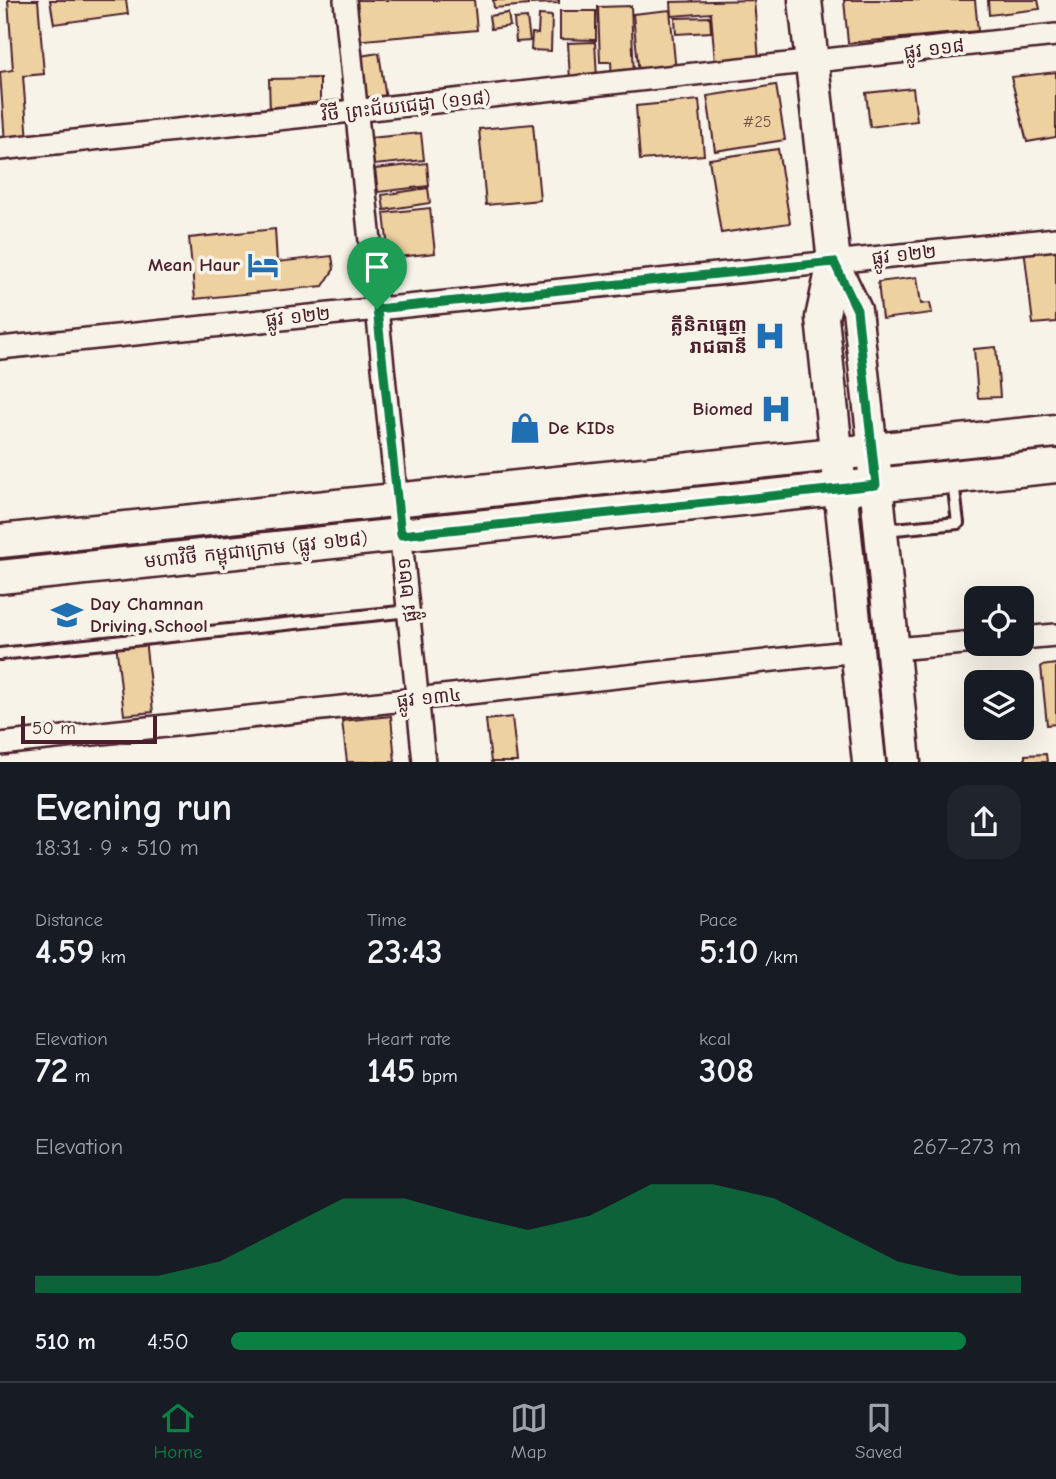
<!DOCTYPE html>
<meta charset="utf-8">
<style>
:root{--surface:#171b24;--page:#20242c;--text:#f1f3f6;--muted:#9ea1a6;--line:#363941;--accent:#0b8043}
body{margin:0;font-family:"Comic Neue","Noto Sans Khmer",sans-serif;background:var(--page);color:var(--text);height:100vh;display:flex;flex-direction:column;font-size:26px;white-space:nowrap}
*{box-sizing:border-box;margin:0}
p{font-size:23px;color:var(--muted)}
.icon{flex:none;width:38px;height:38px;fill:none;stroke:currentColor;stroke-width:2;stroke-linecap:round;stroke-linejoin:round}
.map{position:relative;height:762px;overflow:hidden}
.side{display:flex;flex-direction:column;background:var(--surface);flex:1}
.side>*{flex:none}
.buttons{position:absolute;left:964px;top:586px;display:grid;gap:14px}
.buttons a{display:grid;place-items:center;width:70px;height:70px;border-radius:14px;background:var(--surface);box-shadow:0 7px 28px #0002;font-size:35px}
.scale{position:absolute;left:21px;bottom:18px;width:136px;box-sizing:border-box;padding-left:7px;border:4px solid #4a1f2b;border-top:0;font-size:19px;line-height:24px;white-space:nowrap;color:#4a1f2b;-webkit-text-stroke:5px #f7f3e8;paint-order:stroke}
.pin{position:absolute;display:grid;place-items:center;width:60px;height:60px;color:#fff;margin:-72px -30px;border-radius:50% 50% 50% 0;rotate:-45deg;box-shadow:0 0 7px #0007}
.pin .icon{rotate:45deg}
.round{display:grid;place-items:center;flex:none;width:74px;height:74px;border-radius:21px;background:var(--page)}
.headline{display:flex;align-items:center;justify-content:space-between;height:119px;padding:0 35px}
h1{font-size:38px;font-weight:600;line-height:52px}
.figures{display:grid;grid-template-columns:repeat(3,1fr);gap:10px;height:119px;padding:7px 35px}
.figures div{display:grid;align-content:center}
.figures b{font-size:35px;font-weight:600}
.figures small{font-size:19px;font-weight:400}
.figures p{font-size:19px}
.chart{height:196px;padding:14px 35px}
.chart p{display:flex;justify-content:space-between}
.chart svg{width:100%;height:126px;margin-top:7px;fill:var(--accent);opacity:.7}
ul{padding:0 35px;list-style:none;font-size:23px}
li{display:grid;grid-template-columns:112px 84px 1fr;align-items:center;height:52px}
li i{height:18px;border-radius:9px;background:var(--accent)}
.dock{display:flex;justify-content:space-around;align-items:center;height:98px;border-top:2px solid var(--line);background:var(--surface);font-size:19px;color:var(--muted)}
.dock a{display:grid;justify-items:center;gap:4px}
.dock .selected{color:var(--accent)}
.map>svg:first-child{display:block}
</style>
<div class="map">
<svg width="1056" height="762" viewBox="0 0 1056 762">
<rect width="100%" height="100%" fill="#f7f3e8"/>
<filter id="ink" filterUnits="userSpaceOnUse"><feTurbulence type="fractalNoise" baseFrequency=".0143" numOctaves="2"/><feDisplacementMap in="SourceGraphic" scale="14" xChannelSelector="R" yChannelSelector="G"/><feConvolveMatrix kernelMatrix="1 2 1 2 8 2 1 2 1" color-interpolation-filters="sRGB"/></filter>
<g filter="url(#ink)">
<g fill="#eed1a1" stroke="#4a1f2b" stroke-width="2">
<path d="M 8,0 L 38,0 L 44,74 L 23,76 L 28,141 L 5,143 L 0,72 L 13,70 Z"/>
<path d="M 50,0 L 126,0 L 128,14 L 54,24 Z"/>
<path d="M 349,0 L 474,0 L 477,30 L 353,41 Z"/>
<path d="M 493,0 L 528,0 L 528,5 L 494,8 Z"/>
<path d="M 531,0 L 559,0 L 559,3 L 531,4 Z"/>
<path d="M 754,0 L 759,60 L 715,63 L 711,13 L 672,16 L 671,2 Z"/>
<path d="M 844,0 L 975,0 L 978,31 L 848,43 Z"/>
<path d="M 988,0 L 1038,0 L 1040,9 L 989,15 Z"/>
<path d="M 631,6 L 634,76 L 612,77 L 611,62 L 600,62 L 598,7 Z"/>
<path d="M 670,10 L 676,72 L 639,75 L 633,14 Z"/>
<path d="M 560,11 L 596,11 L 596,40 L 560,39 Z"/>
<path d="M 508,13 L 510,26 L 491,29 L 489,16 Z"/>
<path d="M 539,15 L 552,16 L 551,51 L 531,50 L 532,33 L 538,34 Z"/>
<path d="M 710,17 L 711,32 L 676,34 L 675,18 Z"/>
<path d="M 527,18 L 530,41 L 516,42 L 514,19 Z"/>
<path d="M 595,42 L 597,78 L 570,80 L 568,43 Z"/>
<path d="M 379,53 L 387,105 L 361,108 L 354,57 Z"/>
<path d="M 1056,72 L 1056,137 L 1027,142 L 1011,77 Z"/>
<path d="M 320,78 L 320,112 L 270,113 L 269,79 Z"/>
<path d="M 776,85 L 785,140 L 715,151 L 707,96 Z"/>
<path d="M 913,88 L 917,121 L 870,127 L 866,93 Z"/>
<path d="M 699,100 L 704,155 L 640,160 L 636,106 Z"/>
<path d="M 533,124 L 540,200 L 486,205 L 479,129 Z"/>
<path d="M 421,133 L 424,160 L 374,165 L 370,138 Z"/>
<path d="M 778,149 L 790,223 L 721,233 L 709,159 Z"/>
<path d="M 427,163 L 429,186 L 378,192 L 375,169 Z"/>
<path d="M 428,188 L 430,203 L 384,210 L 382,195 Z"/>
<path d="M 430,208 L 435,253 L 389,258 L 384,213 Z"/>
<path d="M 275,229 L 277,262 L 332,256 L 334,269 L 323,286 L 195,299 L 189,238 Z"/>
<path d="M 1056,245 L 1056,322 L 1033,324 L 1024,248 Z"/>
<path d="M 917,277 L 921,304 L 930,303 L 932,313 L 882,319 L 878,282 Z"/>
<path d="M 996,347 L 1000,397 L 978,398 L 974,349 Z"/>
<path d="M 145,639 L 153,712 L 124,715 L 116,642 Z"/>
<path d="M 1056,664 L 1056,724 L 1047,725 L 1041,666 Z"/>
<path d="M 391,716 L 395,762 L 347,762 L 342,721 Z"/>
<path d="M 512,717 L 517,762 L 491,762 L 486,720 Z"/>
<path d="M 1046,754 L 1047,762 L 1025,762 L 1025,755 Z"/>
</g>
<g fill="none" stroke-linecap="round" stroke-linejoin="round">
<defs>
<g id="service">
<path d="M 884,530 L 958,523 L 953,481"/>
<path d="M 0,654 L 409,611"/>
</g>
<g id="minor">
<path d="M 345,0 L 424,762"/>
<path d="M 0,149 L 1056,35"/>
<path d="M 0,348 L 1056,239"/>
<path d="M 1022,638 L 1056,635"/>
<path d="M 894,649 L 976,642"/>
<path d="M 0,744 L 857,651"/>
</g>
<path id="tertiary" d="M 834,262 L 857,310 L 873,451"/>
<g id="secondary">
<path d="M 805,0 L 834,262 L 822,318 L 869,762"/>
<path d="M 874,463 L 904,762"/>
<path d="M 0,541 L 1056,431"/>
<path d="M 0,577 L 1056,466"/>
</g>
</defs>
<use href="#service" stroke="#4a1f2b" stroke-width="16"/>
<use href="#minor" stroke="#4a1f2b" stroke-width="26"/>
<use href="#tertiary" stroke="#4a1f2b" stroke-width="33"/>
<use href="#secondary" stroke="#4a1f2b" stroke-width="37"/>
<use href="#service" stroke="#f7f3e8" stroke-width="10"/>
<use href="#minor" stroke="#f7f3e8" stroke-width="21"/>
<use href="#tertiary" stroke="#f7f3e8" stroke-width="28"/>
<use href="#secondary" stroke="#f7f3e8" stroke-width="32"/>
</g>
</g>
<g fill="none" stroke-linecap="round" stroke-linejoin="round" filter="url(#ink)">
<defs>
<path id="route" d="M 834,262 L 857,310 L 876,485 L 401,535 L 377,309 Z"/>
</defs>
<use href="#route" stroke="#fff" stroke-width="14"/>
<use href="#route" stroke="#0b8043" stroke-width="9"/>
</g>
<defs>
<symbol id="hotel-bare" viewBox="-9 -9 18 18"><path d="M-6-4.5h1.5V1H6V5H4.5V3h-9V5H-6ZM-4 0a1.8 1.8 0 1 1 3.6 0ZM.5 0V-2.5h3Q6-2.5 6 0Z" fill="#1f6fb2" stroke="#f7f3e8" stroke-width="2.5" paint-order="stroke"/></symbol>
<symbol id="hospital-bare" viewBox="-9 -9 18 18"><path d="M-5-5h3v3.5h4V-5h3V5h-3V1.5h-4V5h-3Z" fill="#1f6fb2" stroke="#f7f3e8" stroke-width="2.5" paint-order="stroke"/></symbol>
<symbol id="shop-bare" viewBox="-9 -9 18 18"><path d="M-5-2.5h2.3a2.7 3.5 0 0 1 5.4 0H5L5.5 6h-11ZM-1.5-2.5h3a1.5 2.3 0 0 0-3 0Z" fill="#1f6fb2" stroke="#f7f3e8" stroke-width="2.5" paint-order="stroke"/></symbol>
<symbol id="school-bare" viewBox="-9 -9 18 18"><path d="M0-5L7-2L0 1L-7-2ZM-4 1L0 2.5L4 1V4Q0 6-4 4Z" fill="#1f6fb2" stroke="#f7f3e8" stroke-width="2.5" paint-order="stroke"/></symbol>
</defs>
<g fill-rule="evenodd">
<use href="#hotel-bare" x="241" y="243" width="44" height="44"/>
<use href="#hospital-bare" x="748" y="314" width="44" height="44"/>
<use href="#hospital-bare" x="754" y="387" width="44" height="44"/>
<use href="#shop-bare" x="503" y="406" width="44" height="44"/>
<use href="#school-bare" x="45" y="593" width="44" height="44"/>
</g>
<g text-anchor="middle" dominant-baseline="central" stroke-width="7" stroke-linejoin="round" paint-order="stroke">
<g font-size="16" fill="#734c48">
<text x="757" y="122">#25</text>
</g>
<g font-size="19" fill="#4a1f2b" stroke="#f7f3e8">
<text transform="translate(934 49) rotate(-7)">ផ្លូវ ១១៨</text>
<text transform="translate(406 106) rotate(-6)">វិថី ព្រះជ័យជេដ្ធា (១១៨)</text>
<text transform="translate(904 255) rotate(-6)">ផ្លូវ ១២២</text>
<text transform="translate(298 317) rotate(-6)">ផ្លូវ ១២២</text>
<text transform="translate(256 550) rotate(-6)">មហាវិថី កម្ពុជាក្រោម (ផ្លូវ ១២៨)</text>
<text transform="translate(407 590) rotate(-96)">ផ្លូវ ២២១</text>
<text transform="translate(429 698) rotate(-6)">ផ្លូវ ១៣៤</text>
</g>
<g font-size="19" font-weight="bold" fill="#4a1f2b" stroke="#f7f3e8" text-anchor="end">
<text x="240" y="265">Mean Haur</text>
<text x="747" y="325">គ្លីនិកធ្មេញ<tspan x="747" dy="22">រាជធានី</tspan></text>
<text x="753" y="409">Biomed</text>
<text x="548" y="428" text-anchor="start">De KIDs</text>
<text x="90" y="604" text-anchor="start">Day Chamnan<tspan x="90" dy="22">Driving School</tspan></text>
</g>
</g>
</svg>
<div class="buttons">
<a><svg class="icon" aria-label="locate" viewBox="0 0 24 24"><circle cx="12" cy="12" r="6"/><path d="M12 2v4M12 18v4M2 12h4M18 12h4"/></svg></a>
<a><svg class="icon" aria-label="layers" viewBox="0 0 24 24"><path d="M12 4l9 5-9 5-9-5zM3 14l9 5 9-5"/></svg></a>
</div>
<div class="scale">50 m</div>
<div class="pin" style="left:377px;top:309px;background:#1e9e55"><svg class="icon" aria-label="arrive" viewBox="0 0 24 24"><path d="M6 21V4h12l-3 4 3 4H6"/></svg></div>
</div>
<section class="side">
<div class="headline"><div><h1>Evening run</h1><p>18:31 · 9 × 510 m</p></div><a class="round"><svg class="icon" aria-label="share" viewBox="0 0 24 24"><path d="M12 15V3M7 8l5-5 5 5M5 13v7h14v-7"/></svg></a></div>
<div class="figures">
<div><p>Distance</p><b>4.59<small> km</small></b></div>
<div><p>Time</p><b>23:43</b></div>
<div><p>Pace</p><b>5:10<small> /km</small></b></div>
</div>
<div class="figures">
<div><p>Elevation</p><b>72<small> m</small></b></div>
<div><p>Heart rate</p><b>145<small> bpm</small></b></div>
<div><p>kcal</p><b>308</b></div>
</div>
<div class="chart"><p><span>Elevation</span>267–273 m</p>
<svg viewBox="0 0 160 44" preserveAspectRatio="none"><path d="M0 44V38L10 38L20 38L30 33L40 22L50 11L60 11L70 17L80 22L90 17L100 6L110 6L120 11L130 22L140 33L150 38L160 38V44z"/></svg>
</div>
<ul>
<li><b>510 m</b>4:50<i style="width:93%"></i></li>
</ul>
</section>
<nav class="dock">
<a class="selected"><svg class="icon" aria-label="home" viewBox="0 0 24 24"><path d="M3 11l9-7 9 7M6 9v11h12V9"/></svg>Home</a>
<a><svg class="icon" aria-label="map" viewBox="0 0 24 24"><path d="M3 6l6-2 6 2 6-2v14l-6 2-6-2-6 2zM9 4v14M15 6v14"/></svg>Map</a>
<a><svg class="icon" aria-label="saved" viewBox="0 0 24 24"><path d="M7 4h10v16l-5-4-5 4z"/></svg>Saved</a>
</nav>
